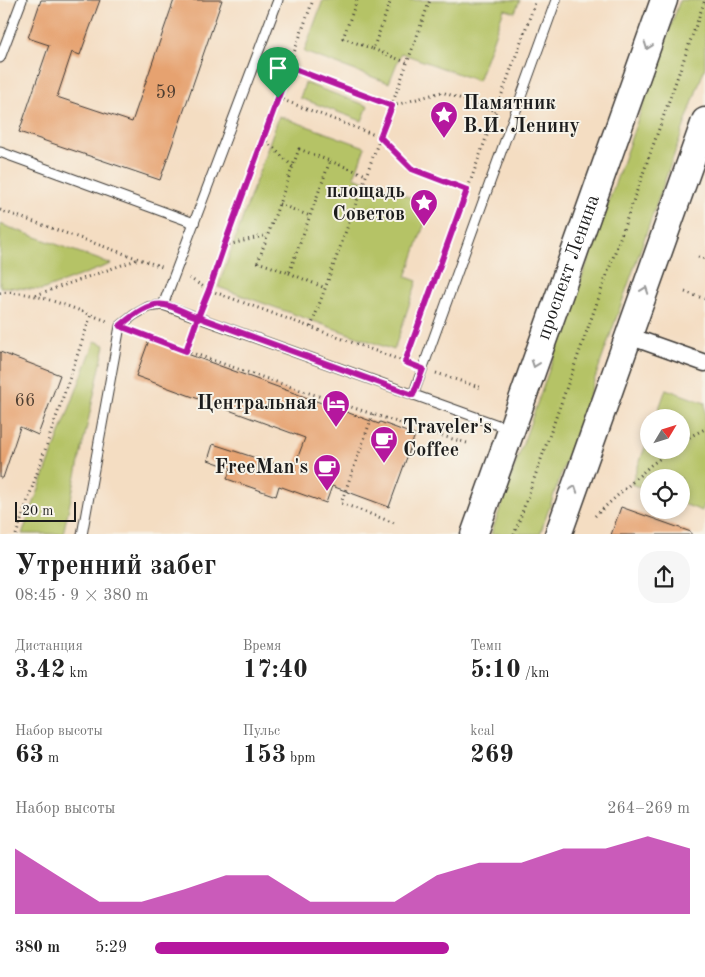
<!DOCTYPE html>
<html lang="ru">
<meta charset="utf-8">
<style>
:root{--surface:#fff;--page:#f6f6f6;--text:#222;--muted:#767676;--accent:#b5179e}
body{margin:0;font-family:"Old Standard TT",serif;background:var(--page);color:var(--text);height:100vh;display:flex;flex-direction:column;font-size:19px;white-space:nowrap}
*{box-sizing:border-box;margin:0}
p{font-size:16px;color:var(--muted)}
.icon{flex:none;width:28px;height:28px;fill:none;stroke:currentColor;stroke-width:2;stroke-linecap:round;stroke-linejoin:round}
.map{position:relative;height:534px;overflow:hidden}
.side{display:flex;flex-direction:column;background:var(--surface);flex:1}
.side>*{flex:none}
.needle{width:32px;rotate:52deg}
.buttons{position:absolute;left:640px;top:409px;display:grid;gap:10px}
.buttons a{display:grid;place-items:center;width:50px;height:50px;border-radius:50%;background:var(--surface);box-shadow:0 2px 8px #0003;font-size:25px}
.scale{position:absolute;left:15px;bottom:12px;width:61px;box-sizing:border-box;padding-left:5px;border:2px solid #1c1c1c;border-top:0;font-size:14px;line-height:18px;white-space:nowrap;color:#1c1c1c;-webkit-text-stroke:4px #f7f3e8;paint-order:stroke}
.pin{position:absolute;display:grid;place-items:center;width:42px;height:42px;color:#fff;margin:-51px -21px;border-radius:50% 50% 50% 0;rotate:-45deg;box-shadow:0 0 5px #0007}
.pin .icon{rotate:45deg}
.round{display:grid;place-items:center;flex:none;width:52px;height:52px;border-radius:20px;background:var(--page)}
.headline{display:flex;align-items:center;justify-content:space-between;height:85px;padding:0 15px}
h1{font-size:28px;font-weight:600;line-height:38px}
.figures{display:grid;grid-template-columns:repeat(3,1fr);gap:8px;height:85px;padding:5px 15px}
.figures div{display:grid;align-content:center}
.figures b{font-size:25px;font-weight:600}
.figures small{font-size:14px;font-weight:400}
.figures p{font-size:14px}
.chart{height:140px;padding:10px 15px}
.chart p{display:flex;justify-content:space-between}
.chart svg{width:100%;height:90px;margin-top:5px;fill:var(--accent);opacity:.7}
ul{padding:0 15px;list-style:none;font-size:16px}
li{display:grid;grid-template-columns:80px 60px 1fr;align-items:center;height:38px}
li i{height:12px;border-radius:6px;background:var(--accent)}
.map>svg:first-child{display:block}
</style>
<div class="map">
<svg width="705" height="535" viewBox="0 0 705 535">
<rect width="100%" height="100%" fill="#f7f3e8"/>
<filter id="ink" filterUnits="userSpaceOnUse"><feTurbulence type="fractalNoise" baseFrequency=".02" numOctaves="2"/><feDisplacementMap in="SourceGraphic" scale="10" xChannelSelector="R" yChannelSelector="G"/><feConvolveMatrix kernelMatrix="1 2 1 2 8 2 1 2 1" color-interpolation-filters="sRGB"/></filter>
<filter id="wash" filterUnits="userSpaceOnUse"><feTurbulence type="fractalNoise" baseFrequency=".0096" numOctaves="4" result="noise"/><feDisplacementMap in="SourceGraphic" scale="20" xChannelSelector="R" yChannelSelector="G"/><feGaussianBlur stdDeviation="1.12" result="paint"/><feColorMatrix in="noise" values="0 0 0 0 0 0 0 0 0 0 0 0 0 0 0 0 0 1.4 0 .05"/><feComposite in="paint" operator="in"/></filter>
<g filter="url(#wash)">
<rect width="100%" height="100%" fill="#f4ddc2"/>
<g fill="#b5c366" stroke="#687041">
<path d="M 323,0 L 520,0 L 515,12 L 504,9 L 478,81 L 401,53 L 389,83 L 304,52 Z"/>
<path d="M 680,0 L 705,0 L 705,67 L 540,534 L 491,534 Z"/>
<path d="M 305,83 L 368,106 L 362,121 L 300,98 Z"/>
<path d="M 279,116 L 365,147 L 354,177 L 431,205 L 406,277 L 417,281 L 394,350 L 218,287 Z"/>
<path d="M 0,224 L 111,264 L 42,290 L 6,287 L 0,287 Z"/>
<path d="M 95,341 L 105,345 L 63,534 L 22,534 Z"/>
<path d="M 666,389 L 705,403 L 705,503 L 702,511 L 681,503 L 681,478 L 649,478 L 649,491 L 631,484 L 649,437 L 649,450 L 681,450 L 681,418 L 656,417 Z"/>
</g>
<g id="blocks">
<g fill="#e6a270">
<path d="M 41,0 L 100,0 L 80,55 L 72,52 L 57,97 L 132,122 L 174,0 L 222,0 L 160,180 L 19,132 L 49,45 L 28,38 Z"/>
<path d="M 149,340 L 379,424 L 380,422 L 415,435 L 389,507 L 332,486 L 326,503 L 279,486 L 276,496 L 227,479 L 231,468 L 208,460 L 213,444 L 293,470 L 305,438 L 136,376 Z"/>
<path d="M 0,352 L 60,375 L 38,435 L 20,427 L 3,478 L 0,478 Z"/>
<path d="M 621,507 L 691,532 L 691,535 L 611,535 Z"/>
</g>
</g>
</g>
<g filter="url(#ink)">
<use href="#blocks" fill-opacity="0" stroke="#3c3935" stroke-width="1"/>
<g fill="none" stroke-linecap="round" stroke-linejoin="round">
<defs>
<g id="service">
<path d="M 0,58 L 22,0"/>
<path d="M 0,152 L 194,223"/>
<path d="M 163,305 L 278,0"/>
<path d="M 413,395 L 556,0"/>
<path d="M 82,535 L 120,326 L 134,315 L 148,307 L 163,305 L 509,429"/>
</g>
<path id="minor" d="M 629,336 L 705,363"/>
<g id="primary">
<path id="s1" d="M 474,535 L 664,0"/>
<path d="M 558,535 L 705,121"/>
</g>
</defs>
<use href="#service" stroke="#3c3935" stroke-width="11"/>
<use href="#minor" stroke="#3c3935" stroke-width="19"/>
<use href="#primary" stroke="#3c3935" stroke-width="29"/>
<g stroke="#3c3935" stroke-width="3" stroke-dasharray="1 4" stroke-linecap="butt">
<path d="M 357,0 L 343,38 L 373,49 L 391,0"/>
<path d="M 373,49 L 408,63"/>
<path d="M 289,67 L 392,106 L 442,92 L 496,111"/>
<path d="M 278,98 L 380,137 L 412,169 L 467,190"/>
<path d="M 263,138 L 293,167"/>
<path d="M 299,149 L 330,161 L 289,273 L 258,262 Z"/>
<path d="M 330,161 L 366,175"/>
<path d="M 279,204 L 310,216"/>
<path d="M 0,210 L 162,267"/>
<path d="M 224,246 L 267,235"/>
<path d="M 698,257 L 705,259"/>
<path d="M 289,273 L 325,288"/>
<path d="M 189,278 L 209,290 L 411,364"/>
<path d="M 685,292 L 705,299"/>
<path d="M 0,293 C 28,288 80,311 107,321"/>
<path d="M 36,295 L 139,259"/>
<path d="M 203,305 L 313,0"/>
<path d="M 311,327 L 430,0"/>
<path d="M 134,332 C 190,353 247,372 303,391 C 358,409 412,428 467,443"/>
<path d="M 186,351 L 193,330"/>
<path d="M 405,362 L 536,0"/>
<path d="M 436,373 L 482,388"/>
<path d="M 373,414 L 341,503 L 397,524"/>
<path d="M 681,443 L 691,436 L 705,429"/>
<path d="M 595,516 L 651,465 L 671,450"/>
<path d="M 16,535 L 91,315"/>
<path d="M 514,535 L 705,0"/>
</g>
<use href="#service" stroke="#fff" stroke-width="9"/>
<use href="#minor" stroke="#fff" stroke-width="16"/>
<use href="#primary" stroke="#fff" stroke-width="26"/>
</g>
<defs><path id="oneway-chevron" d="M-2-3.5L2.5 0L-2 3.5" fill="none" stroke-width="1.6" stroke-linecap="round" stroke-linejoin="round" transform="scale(1.25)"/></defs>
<g stroke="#999">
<use href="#oneway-chevron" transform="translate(648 46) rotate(110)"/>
<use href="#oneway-chevron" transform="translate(645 290) rotate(-70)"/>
<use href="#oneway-chevron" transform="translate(535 364) rotate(110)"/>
<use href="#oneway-chevron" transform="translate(574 489) rotate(-70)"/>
</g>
</g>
<g fill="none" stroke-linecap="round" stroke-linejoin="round" filter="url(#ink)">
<defs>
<path id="route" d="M 278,98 L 224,246 L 209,290 L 198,317 C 187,314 176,307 165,305 C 148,302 132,316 120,326 L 186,351 L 198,317 L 413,395 L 423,369 L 405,362 L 467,190 L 412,169 L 380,137 L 392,106 L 289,67 L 278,98"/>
</defs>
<use href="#route" stroke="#fff" stroke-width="10"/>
<use href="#route" stroke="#b5179e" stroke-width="6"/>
</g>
<defs>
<symbol id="sight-pin" viewBox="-11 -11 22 30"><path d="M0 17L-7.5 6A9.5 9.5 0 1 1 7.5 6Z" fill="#b5179e" stroke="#f7f3e8"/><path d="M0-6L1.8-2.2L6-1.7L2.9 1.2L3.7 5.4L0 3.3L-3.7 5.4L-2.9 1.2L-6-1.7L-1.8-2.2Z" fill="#fff"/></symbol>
<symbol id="hotel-pin" viewBox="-11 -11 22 30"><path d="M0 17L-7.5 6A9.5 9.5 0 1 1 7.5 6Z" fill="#b5179e" stroke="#f7f3e8"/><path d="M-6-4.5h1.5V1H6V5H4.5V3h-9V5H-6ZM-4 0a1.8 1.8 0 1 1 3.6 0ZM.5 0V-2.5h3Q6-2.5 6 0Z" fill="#fff"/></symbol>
<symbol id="cafe-pin" viewBox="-11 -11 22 30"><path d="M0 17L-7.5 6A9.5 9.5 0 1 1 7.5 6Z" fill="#b5179e" stroke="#f7f3e8"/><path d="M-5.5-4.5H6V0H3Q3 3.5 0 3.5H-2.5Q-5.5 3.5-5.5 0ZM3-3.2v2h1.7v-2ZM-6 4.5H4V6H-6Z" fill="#fff"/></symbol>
</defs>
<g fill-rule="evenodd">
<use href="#sight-pin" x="428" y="99" width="32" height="43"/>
<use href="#sight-pin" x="408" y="187" width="32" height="43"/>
<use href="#hotel-pin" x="320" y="388" width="32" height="43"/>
<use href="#cafe-pin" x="368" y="424" width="32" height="43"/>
<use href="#cafe-pin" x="311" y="452" width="32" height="43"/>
</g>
<g text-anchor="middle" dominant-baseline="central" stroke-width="4" stroke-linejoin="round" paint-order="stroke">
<g font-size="18" fill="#4e3e31">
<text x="166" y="93">59</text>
<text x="25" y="401">66</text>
</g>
<g font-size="20" font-weight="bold" fill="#1c1c1c" stroke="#f7f3e8" text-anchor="end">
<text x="463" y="104" text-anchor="start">Памятник<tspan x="463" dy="23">В.И. Ленину</tspan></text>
<text x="405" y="192">площадь<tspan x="405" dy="23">Советов</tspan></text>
<text x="317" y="404">Центральная</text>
<text x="403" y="428" text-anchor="start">Traveler's<tspan x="403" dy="23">Coffee</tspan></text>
<text x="308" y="468">FreeMan's</text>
</g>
<g font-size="20" fill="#1c1c1c" stroke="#f7f3e8">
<text stroke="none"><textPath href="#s1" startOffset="284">проспект Ленина</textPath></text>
</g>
</g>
</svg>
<div class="buttons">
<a><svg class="needle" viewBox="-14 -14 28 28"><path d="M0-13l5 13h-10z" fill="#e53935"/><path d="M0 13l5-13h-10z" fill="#767676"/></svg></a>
<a><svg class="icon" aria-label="locate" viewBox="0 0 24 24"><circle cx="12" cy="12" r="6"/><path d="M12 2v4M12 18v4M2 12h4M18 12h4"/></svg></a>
</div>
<div class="scale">20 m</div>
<div class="pin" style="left:278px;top:98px;background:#1e9e55"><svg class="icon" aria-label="arrive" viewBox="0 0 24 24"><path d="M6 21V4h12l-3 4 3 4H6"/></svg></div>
</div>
<section class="side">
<div class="headline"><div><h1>Утренний забег</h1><p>08:45 · 9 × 380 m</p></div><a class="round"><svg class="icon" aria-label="share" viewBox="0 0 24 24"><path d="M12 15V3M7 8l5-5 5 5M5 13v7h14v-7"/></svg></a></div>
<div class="figures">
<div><p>Дистанция</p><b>3.42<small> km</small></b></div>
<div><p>Время</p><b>17:40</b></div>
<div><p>Темп</p><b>5:10<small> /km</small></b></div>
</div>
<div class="figures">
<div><p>Набор высоты</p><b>63<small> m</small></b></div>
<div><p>Пульс</p><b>153<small> bpm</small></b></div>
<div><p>kcal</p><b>269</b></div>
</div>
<div class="chart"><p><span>Набор высоты</span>264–269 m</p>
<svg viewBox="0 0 160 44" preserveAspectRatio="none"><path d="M0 44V12L10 25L20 38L30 38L40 32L50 25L60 25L70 38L80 38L90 38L100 25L110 19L120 19L130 12L140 12L150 6L160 12V44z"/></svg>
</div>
<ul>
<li><b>380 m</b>5:29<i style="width:55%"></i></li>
</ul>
</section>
